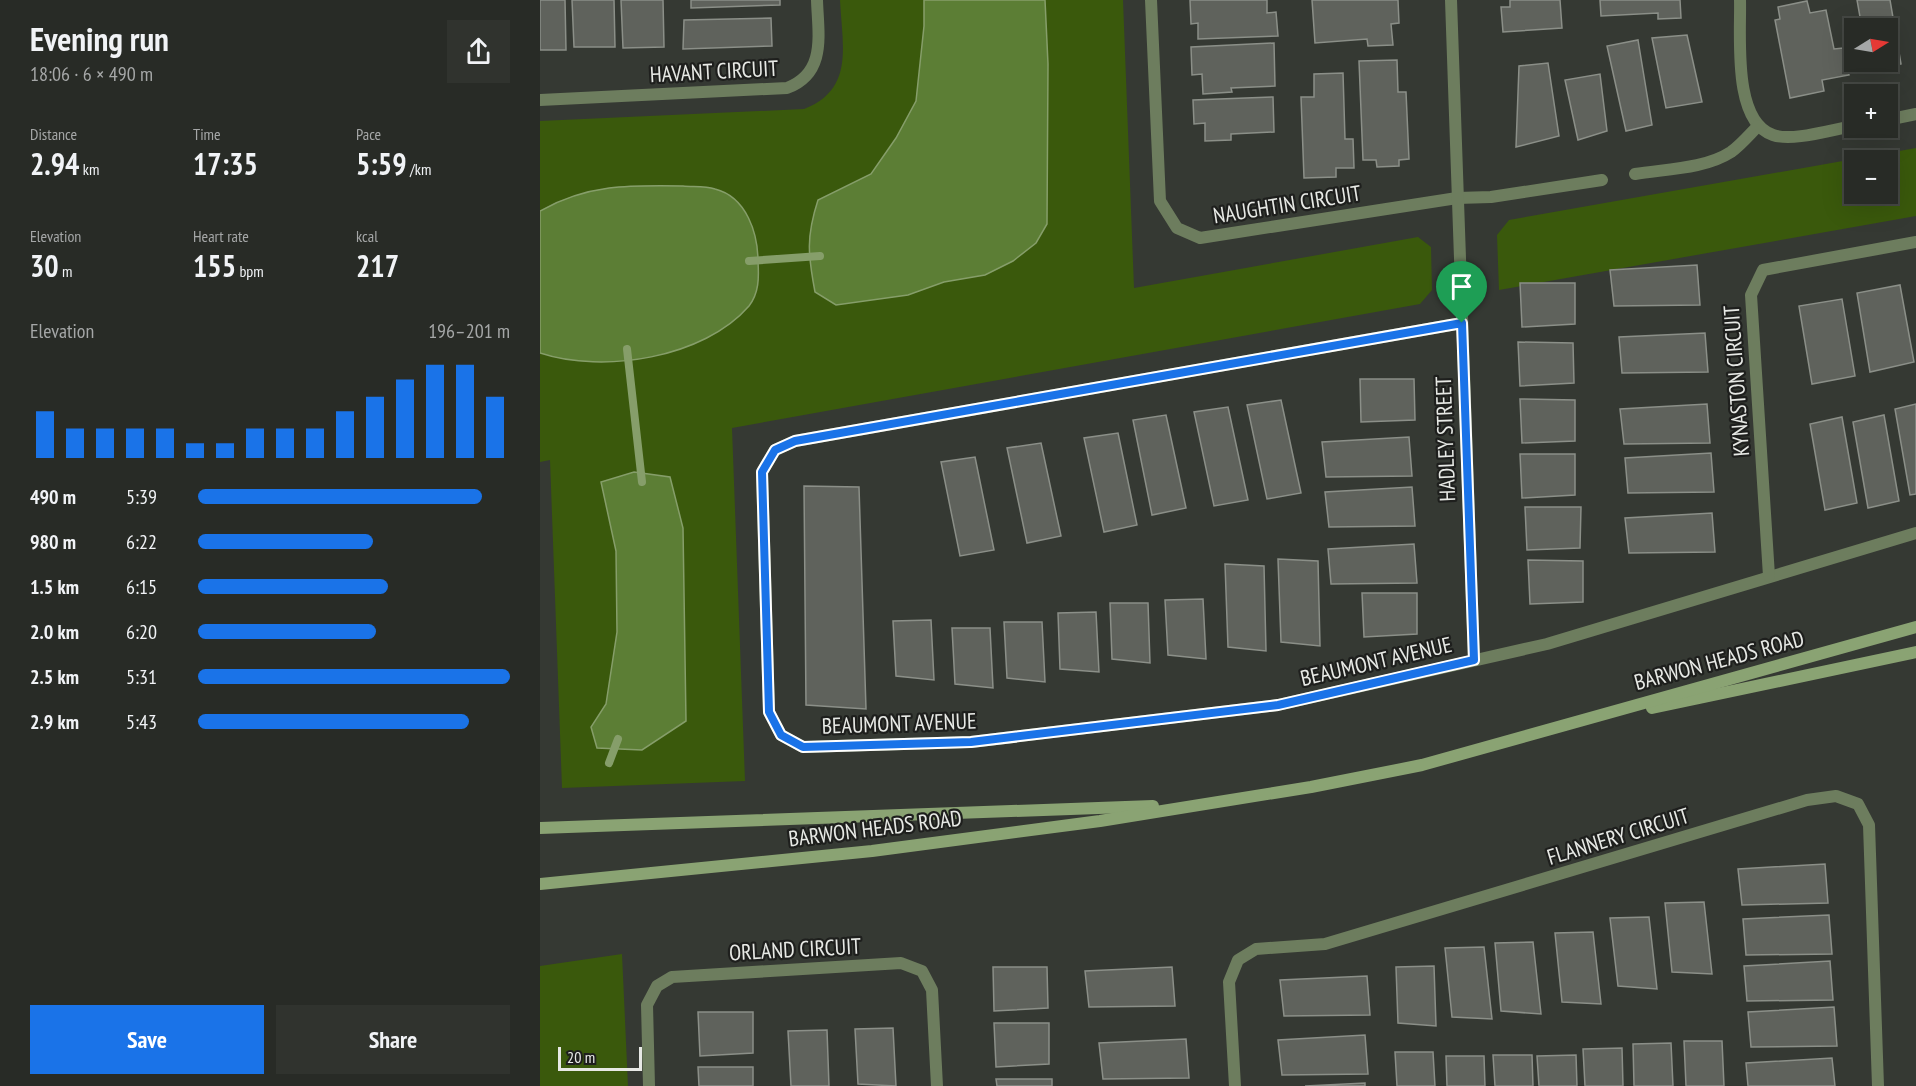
<!DOCTYPE html>
<meta charset="utf-8">
<style>
:root{--surface:#282b26;--page:#30332e;--text:#f1f3f6;--muted:#a5a7a7;--line:#444743;--accent:#1a73e8}
body{margin:0;font-family:"PT Sans Narrow",sans-serif;background:var(--page);color:var(--text);height:100vh;display:flex;flex-direction:column;font-size:22px;white-space:nowrap}
*{box-sizing:border-box;margin:0}
p{font-size:20px;color:var(--muted)}
.icon{flex:none;width:33px;height:33px;fill:none;stroke:currentColor;stroke-width:2;stroke-linecap:round;stroke-linejoin:round}
.map{position:relative;flex:1;overflow:hidden}
.panel{display:flex;flex-direction:column;background:var(--surface);width:540px}
.panel>*{flex:none}
.needle{width:39px;rotate:79deg}
.buttons{position:absolute;left:1304px;top:18px;display:grid;gap:12px}
.buttons a{display:grid;place-items:center;width:54px;height:54px;border-radius:0px;background:var(--surface);box-shadow:0 6px 24px #0002,0 0 0 2px var(--line);font-size:30px}
.scale{position:absolute;left:18px;bottom:15px;width:84px;box-sizing:border-box;padding-left:6px;border:3px solid #e7e9e5;border-top:0;font-size:16px;line-height:21px;white-space:nowrap;color:#e7e9e5;-webkit-text-stroke:4px #1e1f1d;paint-order:stroke}
.pin{position:absolute;display:grid;place-items:center;width:51px;height:51px;color:#fff;margin:-62px -26px;border-radius:50% 50% 50% 0;rotate:-45deg;box-shadow:0 0 6px #0007}
.pin .icon{rotate:45deg}
.round{display:grid;place-items:center;flex:none;width:63px;height:63px;border-radius:0px;background:var(--page)}
.head{display:flex;align-items:center;justify-content:space-between;height:102px;padding:0 30px}
h1{font-size:33px;font-weight:700;line-height:45px}
.figures{display:grid;grid-template-columns:repeat(3,1fr);gap:9px;height:102px;padding:6px 30px}
.figures div{display:grid;align-content:center}
.figures b{font-size:30px;font-weight:700}
.figures small{font-size:16px;font-weight:400}
.figures p{font-size:16px}
.chart{height:168px;padding:12px 30px}
.chart p{display:flex;justify-content:space-between}
.chart svg{width:100%;height:108px;margin-top:6px;stroke:var(--accent);stroke-width:6}
.primary-button{display:flex;gap:12px;margin-top:auto;padding:12px 30px}
.primary-button a{flex:1;height:69px;border-radius:0px;background:var(--accent);color:#fff;font-size:24px;font-weight:700;line-height:69px;text-align:center}
.primary-button a+a{background:var(--page);color:var(--text)}
ul{padding:0 30px;list-style:none;font-size:20px}
li{display:grid;grid-template-columns:96px 72px 1fr;align-items:center;height:45px}
li i{height:15px;border-radius:8px;background:var(--accent)}
main{display:flex;flex:1;min-height:0}
.map>svg:first-child{display:block}
</style>
<main>
<section class="panel">
<div class="head"><div><h1>Evening run</h1><p>18:06 · 6 × 490 m</p></div><a class="round"><svg class="icon" aria-label="share" viewBox="0 0 24 24"><path d="M12 15V3M7 8l5-5 5 5M5 13v7h14v-7"/></svg></a></div>
<div class="figures">
<div><p>Distance</p><b>2.94<small> km</small></b></div>
<div><p>Time</p><b>17:35</b></div>
<div><p>Pace</p><b>5:59<small> /km</small></b></div>
</div>
<div class="figures">
<div><p>Elevation</p><b>30<small> m</small></b></div>
<div><p>Heart rate</p><b>155<small> bpm</small></b></div>
<div><p>kcal</p><b>217</b></div>
</div>
<div class="chart"><p><span>Elevation</span>196–201 m</p>
<svg viewBox="0 0 160 44" preserveAspectRatio="none"><path d="M5 44V25M15 44V32M25 44V32M35 44V32M45 44V32M55 44V38M65 44V38M75 44V32M85 44V32M95 44V32M105 44V25M115 44V19M125 44V12M135 44V6M145 44V6M155 44V19"/></svg>
</div>
<ul>
<li><b>490 m</b>5:39<i style="width:91%"></i></li>
<li><b>980 m</b>6:22<i style="width:56%"></i></li>
<li><b>1.5 km</b>6:15<i style="width:61%"></i></li>
<li><b>2.0 km</b>6:20<i style="width:57%"></i></li>
<li><b>2.5 km</b>5:31<i style="width:100%"></i></li>
<li><b>2.9 km</b>5:43<i style="width:87%"></i></li>
</ul>
<div class="primary-button"><a>Save</a><a>Share</a></div>
</section>
<div class="map">
<svg width="1376" height="1086" viewBox="0 0 1376 1086">
<rect width="100%" height="100%" fill="#353933"/>
<g fill="#3a590c" fill-rule="evenodd">
<path d="M 300,0 L 583,0 L 594,288 L 878,237 L 891,247 L 892,290 L 880,304 L 192,428 L 205,781 L 22,788 L 10,460 L 0,462 L 0,121 L 264,109 C 315,89 302,45 300,0 Z"/>
<path d="M 1376,148 L 1376,216 L 959,290 L 957,235 L 969,220 ZM 1314,160 L 1347,160 L 1347,194 L 1314,194 Z"/>
<path d="M 82,954 L 88,1086 L 0,1086 L 0,966 Z"/>
</g>
<g fill="#5c7e35" stroke="#869e6a" stroke-width="1.5">
<path d="M 384,0 L 505,0 L 508,64 L 507,224 L 496,243 L 473,261 L 445,275 L 404,282 L 368,295 L 296,305 L 275,292 C 268,255 266,237 278,200 L 331,174 L 356,138 L 376,101 L 384,26 Z"/>
<path d="M 143,186 C 153,187 165,186 175,189 C 207,197 218,234 218,262 C 219,278 219,293 209,306 C 164,358 63,374 0,353 L 0,211 C 48,184 90,185 143,186 Z"/>
<path d="M 94,472 L 130,477 L 143,528 L 146,721 L 102,750 L 57,748 L 51,727 L 66,704 L 77,632 L 76,551 L 61,482 Z"/>
</g>
<g fill="none" stroke-linecap="round" stroke-linejoin="round">
<g stroke="#869e6a" stroke-width="8">
<path d="M 209,261 L 280,256"/>
<path d="M 87,349 L 102,482"/>
<path d="M 69,763 L 78,739"/>
</g>
</g>
<g fill="#5f625c" stroke="#8b8f88" stroke-width="1.5">
<path d="M 0,0 L 25,0 L 26,50 L 0,50 Z"/>
<path d="M 32,0 L 74,0 L 75,47 L 34,47 Z"/>
<path d="M 81,0 L 123,0 L 124,47 L 83,48 Z"/>
<path d="M 151,0 L 240,0 L 240,5 L 151,8 Z"/>
<path d="M 650,0 L 727,0 L 727,13 L 736,12 L 738,36 L 658,39 L 658,23 L 651,24 Z"/>
<path d="M 772,0 L 858,0 L 859,23 L 851,24 L 853,45 L 828,46 L 827,39 L 775,43 Z"/>
<path d="M 970,0 L 1020,0 L 1022,28 L 963,32 L 961,7 L 970,7 Z"/>
<path d="M 1060,0 L 1140,0 L 1141,18 L 1118,19 L 1118,13 L 1061,16 Z"/>
<path d="M 1317,0 L 1350,0 L 1361,64 L 1329,70 L 1328,62 L 1347,62 L 1347,28 L 1322,28 Z"/>
<path d="M 1267,1 L 1270,13 L 1286,10 L 1294,49 L 1303,48 L 1309,75 L 1282,80 L 1284,91 L 1250,98 L 1235,20 L 1240,19 L 1238,7 Z"/>
<path d="M 231,18 L 232,46 L 143,49 L 144,20 Z"/>
<path d="M 1147,35 L 1162,102 L 1126,108 L 1112,38 Z"/>
<path d="M 1098,40 L 1112,125 L 1086,131 L 1067,46 Z"/>
<path d="M 734,43 L 735,86 L 691,88 L 692,92 L 663,94 L 662,74 L 652,75 L 651,47 Z"/>
<path d="M 857,60 L 858,92 L 866,92 L 869,159 L 859,160 L 859,166 L 837,167 L 836,160 L 823,160 L 819,61 Z"/>
<path d="M 1008,63 L 1019,136 L 976,147 L 979,66 Z"/>
<path d="M 803,73 L 805,139 L 813,139 L 814,168 L 796,168 L 796,177 L 764,178 L 761,97 L 774,97 L 774,74 Z"/>
<path d="M 1060,74 L 1067,131 L 1038,140 L 1025,80 Z"/>
<path d="M 733,97 L 734,132 L 691,134 L 691,140 L 665,141 L 665,123 L 654,124 L 653,100 Z"/>
<path d="M 1157,265 L 1160,305 L 1074,306 L 1070,270 Z"/>
<path d="M 980,283 L 1035,283 L 1035,324 L 982,327 Z"/>
<path d="M 1360,285 L 1374,362 L 1330,372 L 1317,293 Z"/>
<path d="M 1302,299 L 1315,376 L 1272,384 L 1259,306 Z"/>
<path d="M 1165,333 L 1168,372 L 1082,373 L 1079,337 Z"/>
<path d="M 978,342 L 1033,343 L 1034,383 L 980,386 Z"/>
<path d="M 820,379 L 874,379 L 875,420 L 821,422 Z"/>
<path d="M 980,399 L 1035,400 L 1035,441 L 982,443 Z"/>
<path d="M 741,400 L 761,493 L 727,499 L 707,405 Z"/>
<path d="M 1167,404 L 1170,443 L 1084,444 L 1080,409 Z"/>
<path d="M 1376,404 L 1376,494 L 1370,495 L 1355,409 Z"/>
<path d="M 688,407 L 708,500 L 674,506 L 654,412 Z"/>
<path d="M 626,415 L 646,508 L 612,515 L 593,420 Z"/>
<path d="M 1344,415 L 1359,501 L 1328,508 L 1313,422 Z"/>
<path d="M 1302,417 L 1317,503 L 1285,510 L 1270,424 Z"/>
<path d="M 578,433 L 597,525 L 564,532 L 544,438 Z"/>
<path d="M 869,437 L 872,476 L 786,477 L 782,442 Z"/>
<path d="M 501,443 L 521,536 L 487,543 L 467,448 Z"/>
<path d="M 1171,453 L 1174,492 L 1088,493 L 1085,458 Z"/>
<path d="M 980,454 L 1035,454 L 1035,495 L 982,498 Z"/>
<path d="M 435,457 L 454,550 L 420,556 L 401,462 Z"/>
<path d="M 264,486 L 319,487 L 326,709 L 266,705 Z"/>
<path d="M 872,487 L 875,526 L 789,527 L 785,492 Z"/>
<path d="M 985,507 L 1041,507 L 1040,548 L 987,550 Z"/>
<path d="M 1172,513 L 1175,552 L 1089,553 L 1085,518 Z"/>
<path d="M 874,544 L 877,583 L 791,584 L 788,549 Z"/>
<path d="M 738,559 L 778,561 L 780,646 L 741,642 Z"/>
<path d="M 988,560 L 1043,561 L 1043,602 L 990,604 Z"/>
<path d="M 685,564 L 724,566 L 726,651 L 688,647 Z"/>
<path d="M 822,593 L 877,593 L 877,634 L 824,637 Z"/>
<path d="M 663,599 L 666,659 L 628,655 L 625,600 Z"/>
<path d="M 570,603 L 608,603 L 610,663 L 572,659 Z"/>
<path d="M 556,612 L 559,672 L 520,669 L 518,613 Z"/>
<path d="M 391,620 L 394,680 L 356,676 L 353,621 Z"/>
<path d="M 464,622 L 502,622 L 505,682 L 467,678 Z"/>
<path d="M 412,628 L 450,628 L 453,688 L 415,684 Z"/>
<path d="M 1285,864 L 1288,903 L 1202,905 L 1198,869 Z"/>
<path d="M 1164,902 L 1172,974 L 1132,972 L 1125,903 Z"/>
<path d="M 1289,915 L 1292,954 L 1206,955 L 1203,919 Z"/>
<path d="M 1109,917 L 1117,989 L 1078,986 L 1070,918 Z"/>
<path d="M 1053,932 L 1061,1004 L 1022,1002 L 1015,933 Z"/>
<path d="M 993,942 L 1001,1014 L 961,1011 L 955,943 Z"/>
<path d="M 944,947 L 952,1019 L 912,1017 L 905,948 Z"/>
<path d="M 1290,961 L 1293,1000 L 1207,1001 L 1204,966 Z"/>
<path d="M 894,966 L 896,1026 L 858,1023 L 856,967 Z"/>
<path d="M 453,967 L 507,967 L 508,1008 L 454,1011 Z"/>
<path d="M 632,967 L 635,1006 L 549,1007 L 545,971 Z"/>
<path d="M 827,976 L 830,1015 L 744,1016 L 740,980 Z"/>
<path d="M 1294,1007 L 1297,1046 L 1211,1047 L 1208,1012 Z"/>
<path d="M 158,1012 L 213,1012 L 213,1053 L 160,1056 Z"/>
<path d="M 454,1023 L 509,1023 L 509,1064 L 456,1067 Z"/>
<path d="M 353,1028 L 356,1086 L 318,1084 L 315,1029 Z"/>
<path d="M 287,1030 L 289,1086 L 251,1086 L 248,1031 Z"/>
<path d="M 825,1035 L 828,1074 L 742,1075 L 738,1040 Z"/>
<path d="M 646,1039 L 649,1078 L 563,1079 L 559,1043 Z"/>
<path d="M 1144,1041 L 1182,1041 L 1184,1086 L 1146,1086 Z"/>
<path d="M 1131,1043 L 1133,1086 L 1094,1086 L 1093,1044 Z"/>
<path d="M 1082,1048 L 1083,1086 L 1045,1086 L 1043,1049 Z"/>
<path d="M 855,1052 L 893,1052 L 895,1086 L 857,1086 Z"/>
<path d="M 953,1055 L 992,1055 L 993,1086 L 955,1086 Z"/>
<path d="M 1036,1055 L 1037,1086 L 999,1086 L 997,1056 Z"/>
<path d="M 906,1056 L 944,1056 L 945,1086 L 907,1086 Z"/>
<path d="M 1292,1058 L 1295,1086 L 1208,1086 L 1206,1063 Z"/>
<path d="M 158,1067 L 213,1067 L 213,1086 L 159,1086 Z"/>
<path d="M 456,1079 L 512,1079 L 512,1086 L 457,1086 Z"/>
<path d="M 825,1083 L 825,1086 L 765,1086 Z"/>
</g>
<g fill="none" stroke-linecap="round" stroke-linejoin="round">
<g stroke="#6d7d5e" stroke-width="12">
<path d="M 611,0 L 620,201 L 637,228 L 660,238 L 917,198 L 951,197 L 1062,180"/>
<path d="M 911,0 L 934,660"/>
<path d="M 1200,0 C 1201,35 1192,121 1233,135 C 1253,142 1293,129 1314,126"/>
<path d="M 0,100 L 247,88 C 287,73 278,34 277,0"/>
<path d="M 1347,120 L 1376,114"/>
<path d="M 1095,174 C 1125,169 1165,169 1191,152 C 1201,145 1210,134 1218,126"/>
<path d="M 922,323 L 255,441 L 235,450 L 222,472 L 229,712 L 241,735 L 263,747 L 431,742 L 738,705 L 1007,644 L 1376,533"/>
<path d="M 1229,576 L 1211,295 L 1223,270 L 1376,242"/>
<path d="M 109,1086 L 107,1005 L 117,986 L 132,977 L 361,963 L 382,971 L 392,990 L 397,1086"/>
<path d="M 695,1086 L 689,982 L 698,960 L 716,949 L 785,944 L 1267,800 L 1296,796 L 1318,804 L 1329,825 L 1338,1086"/>
</g>
<g stroke="#8aa373" stroke-width="12">
<path d="M 1112,708 L 1376,652"/>
<path d="M 0,828 L 613,806"/>
<path d="M 0,884 L 332,851 L 560,821 L 771,787 L 882,765 L 1376,627"/>
</g>
</g>
<g fill="none" stroke-linecap="round" stroke-linejoin="round">
<defs>
<path id="route" d="M 922,323 L 934,660 L 738,705 L 431,742 L 263,747 L 241,735 L 229,712 L 222,472 L 235,450 L 255,441 Z"/>
</defs>
<use href="#route" stroke="#fff" stroke-width="12"/>
<use href="#route" stroke="#1a73e8" stroke-width="8"/>
</g>
<g text-anchor="middle" dominant-baseline="central" stroke-width="4.5" stroke-linejoin="round" paint-order="stroke">
<g font-size="22" fill="#e7e9e5" stroke="#1e1f1d">
<text transform="translate(174 71) rotate(-3)">HAVANT CIRCUIT</text>
<text transform="translate(747 204) rotate(-9)">NAUGHTIN CIRCUIT</text>
<text transform="translate(1196 381) rotate(-94)">KYNASTON CIRCUIT</text>
<text transform="translate(905 439) rotate(-92)">HADLEY STREET</text>
<text transform="translate(1179 660) rotate(-15)">BARWON HEADS ROAD</text>
<text transform="translate(836 661) rotate(-13)">BEAUMONT AVENUE</text>
<text transform="translate(359 723) rotate(-2)">BEAUMONT AVENUE</text>
<text transform="translate(335 828) rotate(-7)">BARWON HEADS ROAD</text>
<text transform="translate(1078 836) rotate(-17)">FLANNERY CIRCUIT</text>
<text transform="translate(255 949) rotate(-3)">ORLAND CIRCUIT</text>
</g>
</g>
</svg>
<div class="buttons">
<a><svg class="needle" viewBox="-14 -14 28 28"><path d="M0-13l5 13h-10z" fill="#e53935"/><path d="M0 13l5-13h-10z" fill="#a5a7a7"/></svg></a>
<a>+</a>
<a>−</a>
</div>
<div class="scale">20 m</div>
<div class="pin" style="left:922px;top:323px;background:#1e9e55"><svg class="icon" aria-label="arrive" viewBox="0 0 24 24"><path d="M6 21V4h12l-3 4 3 4H6"/></svg></div>
</div>
</main>
